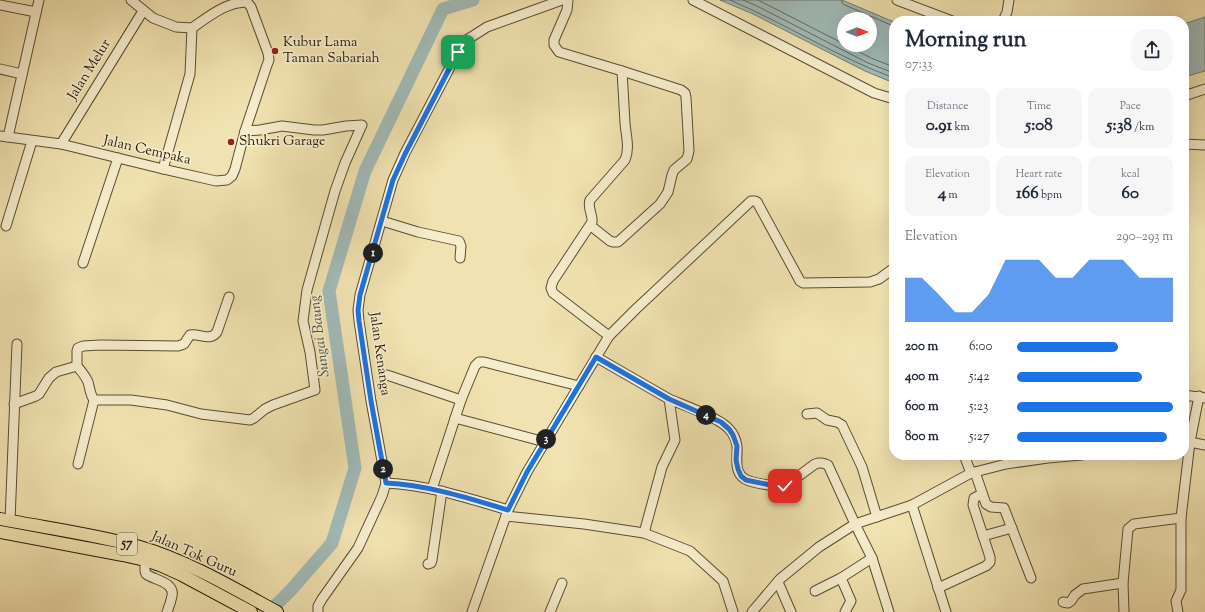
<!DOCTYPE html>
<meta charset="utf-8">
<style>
:root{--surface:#fff;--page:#f6f6f7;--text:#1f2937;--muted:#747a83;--accent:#1a73e8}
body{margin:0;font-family:"Sorts Mill Goudy",serif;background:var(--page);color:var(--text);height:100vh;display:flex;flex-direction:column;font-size:15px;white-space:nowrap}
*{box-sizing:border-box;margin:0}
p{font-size:13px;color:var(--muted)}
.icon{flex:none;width:22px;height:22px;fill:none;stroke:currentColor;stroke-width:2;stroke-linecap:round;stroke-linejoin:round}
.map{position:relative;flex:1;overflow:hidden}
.details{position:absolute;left:889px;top:16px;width:300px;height:444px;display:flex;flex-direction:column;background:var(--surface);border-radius:16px;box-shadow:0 4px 16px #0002}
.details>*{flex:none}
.needle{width:26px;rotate:90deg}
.controls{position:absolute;left:837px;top:12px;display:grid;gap:8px}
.controls a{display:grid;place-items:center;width:40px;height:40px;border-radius:50%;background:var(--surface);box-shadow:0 4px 16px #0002;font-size:20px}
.pin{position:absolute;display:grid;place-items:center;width:34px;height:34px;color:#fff;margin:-17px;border-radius:8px;box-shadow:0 2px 6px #0006}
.km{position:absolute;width:20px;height:20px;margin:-10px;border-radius:50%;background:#222;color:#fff;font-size:11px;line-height:20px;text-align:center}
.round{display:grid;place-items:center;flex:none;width:42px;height:42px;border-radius:16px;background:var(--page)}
.headline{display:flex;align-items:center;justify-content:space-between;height:68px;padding:0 16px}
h1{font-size:22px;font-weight:700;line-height:30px}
.metrics{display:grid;grid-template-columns:repeat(3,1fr);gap:6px;height:68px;padding:4px 16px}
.metrics div{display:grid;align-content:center;border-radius:10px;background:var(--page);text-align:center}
.metrics b{font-size:17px;font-weight:700}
.metrics small{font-size:11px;font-weight:400}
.metrics p{font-size:11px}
.chart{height:112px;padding:8px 16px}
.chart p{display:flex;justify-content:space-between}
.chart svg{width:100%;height:72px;margin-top:4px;fill:var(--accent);opacity:.7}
ul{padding:0 16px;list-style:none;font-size:13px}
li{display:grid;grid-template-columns:64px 48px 1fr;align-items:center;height:30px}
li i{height:10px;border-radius:5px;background:var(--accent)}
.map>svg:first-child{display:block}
</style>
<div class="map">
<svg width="1205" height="612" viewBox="0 0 1205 612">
<rect width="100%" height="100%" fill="#f1e3b1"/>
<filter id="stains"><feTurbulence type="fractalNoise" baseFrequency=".005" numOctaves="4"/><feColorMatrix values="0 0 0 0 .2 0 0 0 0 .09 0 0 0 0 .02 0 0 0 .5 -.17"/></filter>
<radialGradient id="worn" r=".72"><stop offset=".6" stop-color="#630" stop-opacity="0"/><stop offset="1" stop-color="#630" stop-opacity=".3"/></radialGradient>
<g fill="#a1bbb8" stroke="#707a72" fill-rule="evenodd">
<path d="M 720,0 L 842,0 L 894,22 L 894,83 L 865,71 L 753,14 ZM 844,19 L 870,19 L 870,45 L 844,45 Z"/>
<path d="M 1205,17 L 1205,71 L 1184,77 L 1184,24 Z"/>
</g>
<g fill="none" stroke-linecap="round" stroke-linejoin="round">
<g stroke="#646a60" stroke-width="1">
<path d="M 730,0 C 786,24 837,57 894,78"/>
<path d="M 743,0 L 757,6 L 868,63 L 894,73"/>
<path d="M 758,0 L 844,44"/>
<path d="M 842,0 L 842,3 L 845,5 L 891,25 L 894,26"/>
<path d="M 846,45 L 871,58 L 894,67"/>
</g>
<path stroke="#a1bbb8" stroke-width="13" d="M 269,612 L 291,590 L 332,543 L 355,468 L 329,291 L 365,171 L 443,9 L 473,0"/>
<defs>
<g id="minor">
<path d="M 131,0 L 153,18 L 176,27 L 192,28"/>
<path d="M 568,0 L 567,10 L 554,40 L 554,45 L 559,52 L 622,71 L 681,90 L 685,93 L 686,97 L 689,151 L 687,159 L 674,170 L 672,175 L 668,192 L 660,204 L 618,242 L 613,242 L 610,241 L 591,226"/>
<path d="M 693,0 L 874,93 L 894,99"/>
<path d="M 897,0 L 952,21"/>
<path d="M 0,5 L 36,12"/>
<path d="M 1003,21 L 1007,12 L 1009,0"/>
<path d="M 0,69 L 22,74"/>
<path d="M 1184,96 L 1205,89"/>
<path d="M 0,136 L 61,144 L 163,169 L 216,181 L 227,180 L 232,176 L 235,169 L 245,131 L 267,65 L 269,60 L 268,53 L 251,7 L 247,2 C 226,2 208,17 192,28"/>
<path d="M 8,137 L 39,0"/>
<path d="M 61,144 L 143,11"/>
<path d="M 1184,144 L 1205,145"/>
<path d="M 163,169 L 190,74 L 192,28"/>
<path d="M 382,221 L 418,232 L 459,241 L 461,246 L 460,258"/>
<path d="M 6,226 L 32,141"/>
<path d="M 83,263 L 118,158"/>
<path d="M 229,297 L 217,332 C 210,342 200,333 190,335 L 184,344 L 178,346 L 100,345 L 83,346 L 78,348 L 77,351 L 77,366 C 81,371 85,375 88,382 C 90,389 90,394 94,400 L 131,400 L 167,405 L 201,414 L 250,420 L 254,418 L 265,409 L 273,405 L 315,390 L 310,352 L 303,321 L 307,290 L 335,191 L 345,163 L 362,125 L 346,126 L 323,130 L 314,130 L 282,126 L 260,130 L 245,131"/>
<path d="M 609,336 L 553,293 L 551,288 L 553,281 L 592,222 C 593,214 587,208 590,200 L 625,160 C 630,148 626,136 625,123 C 624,106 623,88 622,71"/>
<path d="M 596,357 L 669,399 L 675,440 L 662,467 L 644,533"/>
<path d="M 387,375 L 461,400"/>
<path d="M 1184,395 L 1205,398"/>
<path d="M 669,399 C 683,405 720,418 729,429 C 733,433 736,440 737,446 C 738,457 733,472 745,479 C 752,483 767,485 775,486 L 785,486 L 815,464 C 820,462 823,463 828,465 L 855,524 L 872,558 L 889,612"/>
<path d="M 14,404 L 36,396 L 39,394 L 49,378 L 56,372 L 77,366"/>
<path d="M 807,414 L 817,413 L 827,420 L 837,422 L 842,425 L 862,467 L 877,517"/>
<path d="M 455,418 L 545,442"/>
<path d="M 1185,442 L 1190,442 L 1199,396"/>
<path d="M 964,455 L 971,473"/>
<path d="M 78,464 L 94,400"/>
<path d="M 975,472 L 986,504 L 991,507 L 1004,508 L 1031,578"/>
<path d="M 386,483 C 428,485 468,498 508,510"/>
<path d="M 432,489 L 461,400 L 475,366 L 479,362 L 484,362 L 579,386"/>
<path d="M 912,505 L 946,612"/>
<path d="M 506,516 L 584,524 L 644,533 L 690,551 L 723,581 L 733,612"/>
<path d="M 10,521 L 17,344"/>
<path d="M 983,536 L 1012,528"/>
<path d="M 145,560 L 145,571 L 146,574 C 154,580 175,582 172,596 C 171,601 169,607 167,612"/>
<path d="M 428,564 L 431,563 L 432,560 L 442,491"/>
<path d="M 841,578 L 851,601 L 845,612"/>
<path d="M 778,582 L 791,612"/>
<path d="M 938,588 L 986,566 L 990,562 L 990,557 L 973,505 L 974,498 L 982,494"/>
<path d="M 815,591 L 841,578 L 872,558"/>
<path d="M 1063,602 L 1068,603 L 1071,601 L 1075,595 L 1083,589 L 1123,583"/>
<path d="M 318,612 L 318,606 L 322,599 L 358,548 L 382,496 L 386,483 L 371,401 L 359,321 L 358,310 L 360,295 L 393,180 L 405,153 L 458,52 L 465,41 L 487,27 L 562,0"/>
<path d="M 472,612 L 508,510 L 527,472 L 609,336 L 636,309 L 751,201 L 755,201 L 757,202 L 800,281 L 803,283 L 870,282 L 879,279 L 894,268"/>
<path d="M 550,612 L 562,583"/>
<path d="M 752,612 L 780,579 L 819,547 L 855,524 L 912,505 L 971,473 L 1006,464 L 1048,458 L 1082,455"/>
<path d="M 1124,612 L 1123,583 L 1128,529 L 1134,524 L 1181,518 L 1190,442 L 1205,445"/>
<path d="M 1178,612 L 1176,601 L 1181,590 L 1181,518"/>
</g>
<g id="major">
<path d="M 0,519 C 46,528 94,534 140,547 C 188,561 233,588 277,612"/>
<path d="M 0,532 L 123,555 L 145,560 L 160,565 L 182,575 L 251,612"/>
</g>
</defs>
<use href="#minor" stroke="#594c32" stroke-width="11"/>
<use href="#major" stroke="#261908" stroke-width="14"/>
<use href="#minor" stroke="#f6edcc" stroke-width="9"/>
<use href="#major" stroke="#f1e3b1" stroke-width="12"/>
</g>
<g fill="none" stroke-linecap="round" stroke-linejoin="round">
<defs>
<path id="route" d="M 458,52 L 405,154 L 393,180 L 360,295 L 358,310 L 359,321 L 371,401 L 386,483 C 428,485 468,498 508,510 L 527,472 L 596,357 L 669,399 L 721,422 L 729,429 L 733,435 L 737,446 L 736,460 L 738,469 L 741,476 L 746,480 L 775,486 L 785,486"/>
</defs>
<use href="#route" stroke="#fff" stroke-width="8"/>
<use href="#route" stroke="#1a73e8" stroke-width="5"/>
</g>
<g fill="#8f2418" stroke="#f6edcc" stroke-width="1.5">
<circle cx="275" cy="51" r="4"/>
<circle cx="231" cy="142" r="4"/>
</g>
<g text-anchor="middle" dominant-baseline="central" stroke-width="3.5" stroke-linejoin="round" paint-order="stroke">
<rect fill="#f6edcc" stroke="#645943" stroke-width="1" x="117" y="533" width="20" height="22" rx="3"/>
<g font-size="13" font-weight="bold" fill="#261908">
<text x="127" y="544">57</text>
</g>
<g font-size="14" fill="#261908" stroke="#f6edcc" text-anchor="start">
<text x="283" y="43">Kubur Lama<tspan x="283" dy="16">Taman Sabariah</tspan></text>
<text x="239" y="142">Shukri Garage</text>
</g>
<g font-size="14" fill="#261908" stroke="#f6edcc">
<text transform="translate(90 70) rotate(-58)">Jalan Melur</text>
<text transform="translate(147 151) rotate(13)">Jalan Cempaka</text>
<text transform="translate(379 354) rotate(82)">Jalan Kenanga</text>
<text transform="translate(194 555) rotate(24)">Jalan Tok Guru</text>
</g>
<g font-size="15" font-style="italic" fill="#515246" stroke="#f6edcc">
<text transform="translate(320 336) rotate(-97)">Sungai Baung</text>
</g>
</g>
<rect width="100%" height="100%" filter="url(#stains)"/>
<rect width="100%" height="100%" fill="url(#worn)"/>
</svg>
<div class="controls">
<a><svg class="needle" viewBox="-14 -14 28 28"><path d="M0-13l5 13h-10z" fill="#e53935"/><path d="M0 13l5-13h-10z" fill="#747a83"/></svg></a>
</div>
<div class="pin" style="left:458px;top:52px;background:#1e9e55"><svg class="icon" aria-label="arrive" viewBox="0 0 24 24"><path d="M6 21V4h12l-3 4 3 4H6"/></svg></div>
<div class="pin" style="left:785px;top:486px;background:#d93025"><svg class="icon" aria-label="check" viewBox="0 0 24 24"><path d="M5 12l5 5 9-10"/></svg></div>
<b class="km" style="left:373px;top:253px">1</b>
<b class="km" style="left:383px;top:469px">2</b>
<b class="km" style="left:546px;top:439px">3</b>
<b class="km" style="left:706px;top:415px">4</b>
<section class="details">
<div class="headline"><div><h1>Morning run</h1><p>07:33</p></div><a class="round"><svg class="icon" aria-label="share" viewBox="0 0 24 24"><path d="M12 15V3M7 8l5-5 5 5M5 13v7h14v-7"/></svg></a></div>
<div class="metrics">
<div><p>Distance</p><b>0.91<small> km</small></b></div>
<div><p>Time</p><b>5:08</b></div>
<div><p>Pace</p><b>5:38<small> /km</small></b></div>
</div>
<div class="metrics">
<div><p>Elevation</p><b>4<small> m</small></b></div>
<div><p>Heart rate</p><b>166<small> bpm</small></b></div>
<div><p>kcal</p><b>60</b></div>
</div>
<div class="chart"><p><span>Elevation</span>290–293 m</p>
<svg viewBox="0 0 160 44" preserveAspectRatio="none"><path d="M0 44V17L10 17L20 27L30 38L40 38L50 27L60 6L70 6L80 6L90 17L100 17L110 6L120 6L130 6L140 17L150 17L160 17V44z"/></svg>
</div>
<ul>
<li><b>200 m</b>6:00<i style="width:65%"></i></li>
<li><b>400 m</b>5:42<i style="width:80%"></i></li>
<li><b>600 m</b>5:23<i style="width:100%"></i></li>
<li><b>800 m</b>5:27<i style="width:96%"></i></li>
</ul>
</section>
</div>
